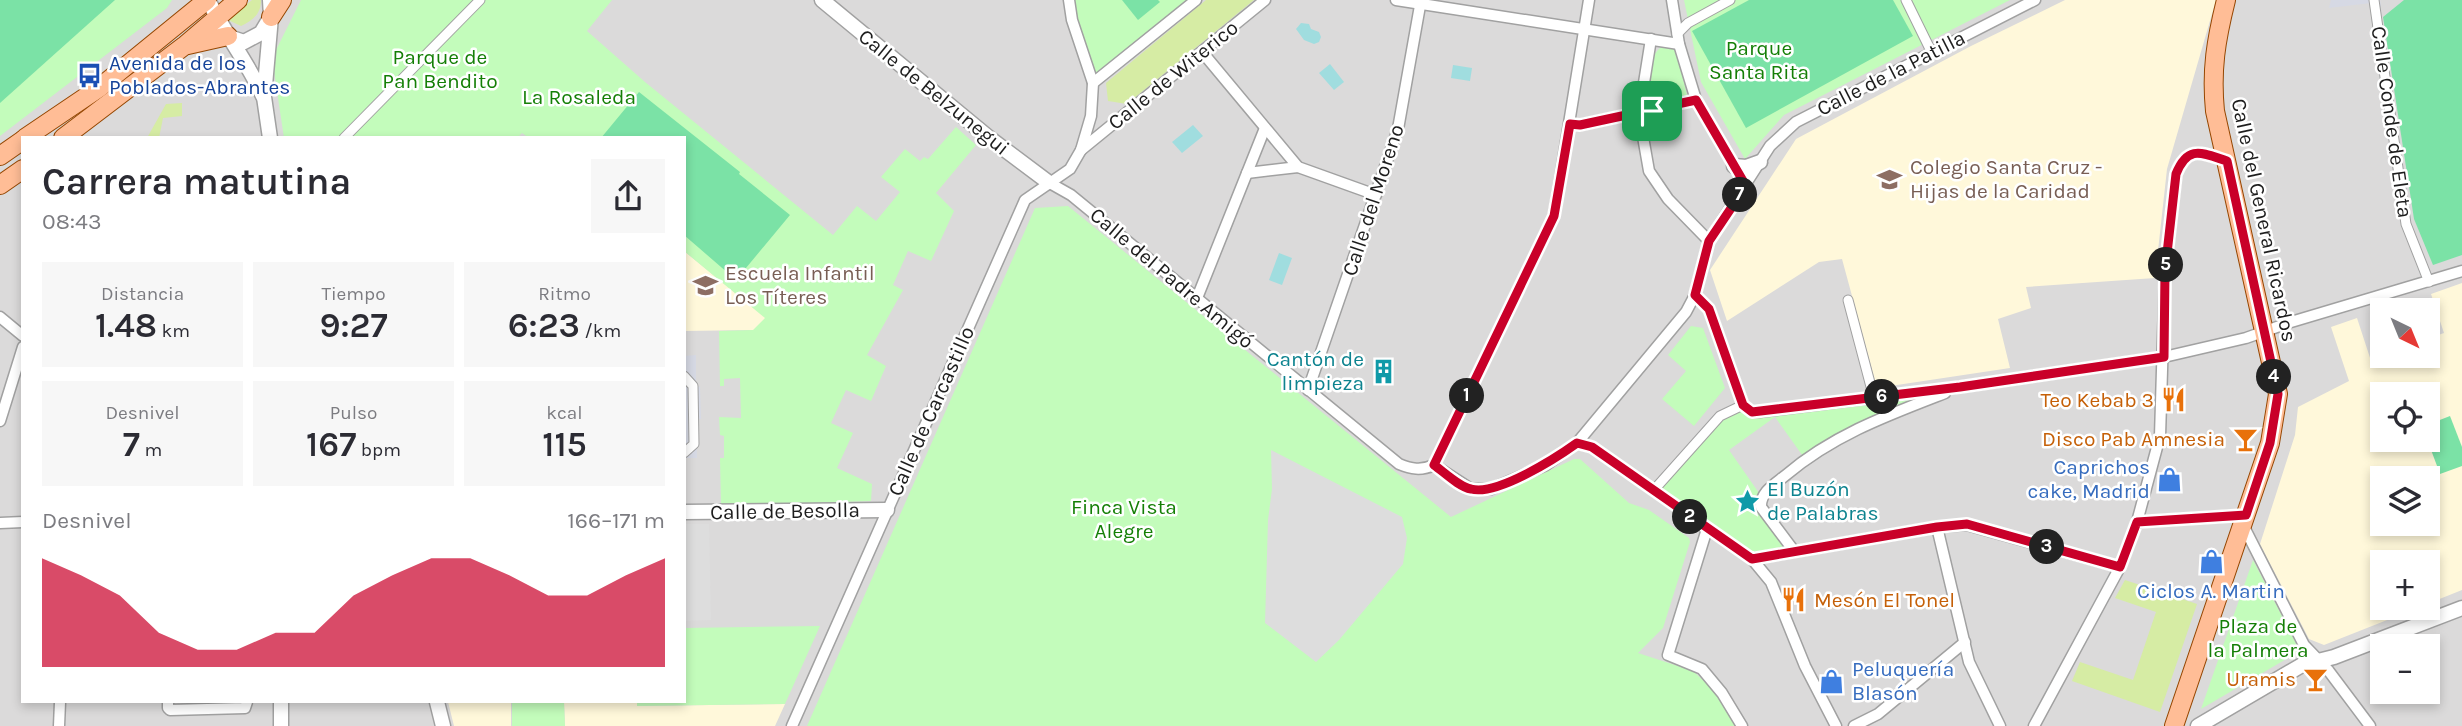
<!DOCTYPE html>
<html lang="es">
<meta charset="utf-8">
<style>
:root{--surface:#fff;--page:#f7f7f7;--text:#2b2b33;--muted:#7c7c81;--accent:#c90029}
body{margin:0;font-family:Karla,sans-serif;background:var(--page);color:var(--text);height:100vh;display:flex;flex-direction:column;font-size:26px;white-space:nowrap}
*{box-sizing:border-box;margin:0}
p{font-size:23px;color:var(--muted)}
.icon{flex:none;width:38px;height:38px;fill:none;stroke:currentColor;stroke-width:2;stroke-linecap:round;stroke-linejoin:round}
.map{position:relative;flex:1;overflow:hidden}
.sheet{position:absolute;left:21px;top:136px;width:665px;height:567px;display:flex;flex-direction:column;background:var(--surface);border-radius:0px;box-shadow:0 4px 10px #0003}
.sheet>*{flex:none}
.needle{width:46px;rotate:137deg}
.controls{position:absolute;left:2370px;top:298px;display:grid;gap:14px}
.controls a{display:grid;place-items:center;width:70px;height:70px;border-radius:0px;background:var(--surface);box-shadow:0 4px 10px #0003;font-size:35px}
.pin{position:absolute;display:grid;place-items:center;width:60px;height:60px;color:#fff;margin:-30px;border-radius:14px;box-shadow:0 4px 10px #0006}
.km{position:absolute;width:35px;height:35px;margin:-18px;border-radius:50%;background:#222;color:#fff;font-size:19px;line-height:35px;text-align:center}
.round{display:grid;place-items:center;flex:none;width:74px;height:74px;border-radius:0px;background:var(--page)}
.overview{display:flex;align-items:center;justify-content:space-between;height:119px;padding:0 21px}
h1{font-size:38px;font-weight:600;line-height:52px}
.stats{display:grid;grid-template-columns:repeat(3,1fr);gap:10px;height:119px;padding:7px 21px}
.stats div{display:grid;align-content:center;border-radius:0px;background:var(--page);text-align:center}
.stats b{font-size:35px;font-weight:600}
.stats small{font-size:19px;font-weight:400}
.stats p{font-size:19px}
.chart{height:196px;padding:14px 21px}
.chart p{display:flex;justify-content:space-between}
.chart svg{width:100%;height:126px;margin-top:7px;fill:var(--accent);opacity:.7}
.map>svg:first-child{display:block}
</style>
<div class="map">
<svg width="2462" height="726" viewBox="0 0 2462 726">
<rect width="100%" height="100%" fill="#efe8e2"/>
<path fill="#dbdada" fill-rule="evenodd" d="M 128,0 L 2462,0 L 2462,726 L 0,726 L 0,116 ZM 23,138 L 684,138 L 684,702 L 23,702 ZM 2382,310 L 2427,310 L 2427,355 L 2382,355 ZM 2382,394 L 2427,394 L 2427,439 L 2382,439 ZM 2382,478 L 2427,478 L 2427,523 L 2382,523 ZM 2382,562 L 2427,562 L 2427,607 L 2382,607 ZM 2382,646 L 2427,646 L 2427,691 L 2382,691 Z"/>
<g fill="#fff8da" fill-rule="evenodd">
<path d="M 2065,0 L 2216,0 L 2167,169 L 2155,278 L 2026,287 L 2031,308 L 1998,319 L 2010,368 L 1877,388 L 1842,259 L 1819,262 L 1727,321 L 1710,270 L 1796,139 L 1971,46 Z"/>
<path d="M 684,251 L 766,318 L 754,330 L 684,331 Z"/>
<path d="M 2462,283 L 2462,590 L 2427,604 L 2427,562 L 2382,562 L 2382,607 L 2420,607 L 2324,645 L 2309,639 L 2260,544 L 2295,435 L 2298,407 L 2349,381 L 2331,327 L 2357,318 L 2373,367 L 2390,362 L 2387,355 L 2427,355 L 2427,339 L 2444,333 L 2431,294 ZM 2382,394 L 2427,394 L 2427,439 L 2382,439 ZM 2382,478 L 2427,478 L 2427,523 L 2382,523 Z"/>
<path d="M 448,702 L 511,702 L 511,726 L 454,726 Z"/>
<path d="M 564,702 L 637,702 L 638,706 L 785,704 L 775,726 L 565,726 Z"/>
</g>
<g fill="#d6eca4">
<path d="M 252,0 L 261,0 C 261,14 253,20 241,26 L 228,20 Z"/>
<path d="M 1206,0 L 1254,0 L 1127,104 L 1108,101 L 1106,83 Z"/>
<path d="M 182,103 L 182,116 L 163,118 L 159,138 L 147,138 L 166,104 Z"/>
<path d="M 2125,580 L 2197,604 L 2160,712 L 2072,681 L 2080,662 L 2133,680 L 2156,612 L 2115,598 Z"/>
</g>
<g fill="#c3fcbb">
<path d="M 0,0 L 172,0 L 167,8 L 0,136 Z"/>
<path d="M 301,0 L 612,0 L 587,31 L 645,82 L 833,235 L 857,206 L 876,221 L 900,192 L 881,177 L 905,149 L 920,161 L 924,157 L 928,159 L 956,127 L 976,145 L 936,193 L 954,211 L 931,261 L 908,251 L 893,285 L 903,290 L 867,355 L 886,366 L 871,401 L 846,390 L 831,423 L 853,433 L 837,468 L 872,484 L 871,501 L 721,506 L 720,458 L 724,458 L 724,436 L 720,435 L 719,417 L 741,418 L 740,378 L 724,379 L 724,386 L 720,386 L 719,331 L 753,330 L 765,318 L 684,251 L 684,138 L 529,138 L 522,133 L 517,138 L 284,138 L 272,58 Z"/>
<path d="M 1069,0 L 1195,0 L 1093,83 Z"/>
<path d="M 1684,0 L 2010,0 L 1784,115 L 1745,159 L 1701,82 Z"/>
<path d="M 1663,46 L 1676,50 L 1687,95 L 1650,105 L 1645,102 C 1648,84 1646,56 1663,46 Z"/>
<path d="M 1068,206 L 1451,517 L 1574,459 L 1580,459 L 1629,503 L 1649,510 L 1689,538 L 1690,542 L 1663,628 L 1638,653 L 1693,671 L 1718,694 L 1735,726 L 807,726 L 1035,208 Z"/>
<path d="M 1691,326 L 1703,328 L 1725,388 L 1694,426 L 1662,399 L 1686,371 L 1668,355 Z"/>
<path d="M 1916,393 L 1923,397 L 1805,459 L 1775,417 L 1729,450 L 1759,493 L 1754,506 L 1786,547 L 1751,554 L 1653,491 L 1720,416 L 1740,407 L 1745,414 Z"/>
<path d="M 2253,560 L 2300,651 L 2201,709 Z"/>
<path d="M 820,626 L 785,704 L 637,706 L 637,702 L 684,702 L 684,628 Z"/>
<path d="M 512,702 L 564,702 L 565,726 L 512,726 Z"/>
</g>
<g fill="#7be2a6">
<path d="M 0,0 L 115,0 L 0,103 Z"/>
<path d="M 1122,0 L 1158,0 L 1160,2 L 1138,20 Z"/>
<path d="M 1749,0 L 1893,0 L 1913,36 L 1746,128 L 1692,31 Z"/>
<path d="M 2404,0 L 2462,0 L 2462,255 L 2433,265 L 2414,219 L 2383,17 Z"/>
<path d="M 639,92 L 740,172 L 739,174 L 790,215 L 736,280 L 684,235 L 684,138 L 601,138 Z"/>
<path d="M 2450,416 L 2462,447 L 2462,466 L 2440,474 L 2427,439 L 2427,425 Z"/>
</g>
<g fill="#ddd">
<path d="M 1271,450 L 1402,517 L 1407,538 L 1403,564 L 1339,640 L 1316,662 L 1265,623 L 1268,520 L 1272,489 Z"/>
<path d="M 684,524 L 709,524 L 711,620 L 684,621 Z"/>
</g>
<g fill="#d6d9e4">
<path d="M 2331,0 L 2380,0 L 2381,6 L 2376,7 L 2371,3 L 2329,8 Z"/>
<path d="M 696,355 L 696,386 L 700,387 L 701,419 L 696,419 L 697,458 L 684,458 L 684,356 Z"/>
</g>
<g fill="#a0dddf">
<path d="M 1301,23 L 1309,24 L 1311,29 L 1319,32 L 1321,37 L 1319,42 L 1314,44 L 1304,40 L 1296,29 Z"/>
<path d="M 1330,64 L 1344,82 L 1334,90 L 1319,73 Z"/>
<path d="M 1453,65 L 1472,68 L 1470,81 L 1451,78 Z"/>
<path d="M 1193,125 L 1203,136 L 1182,153 L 1172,142 Z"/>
<path d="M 1279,253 L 1292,258 L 1282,285 L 1269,280 Z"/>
</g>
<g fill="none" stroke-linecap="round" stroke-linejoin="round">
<defs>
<g id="pedestrian">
<path d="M 1906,0 L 1931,51"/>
<path d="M 2374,0 L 2406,224 L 2429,282"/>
<path d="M 1677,34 L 1688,23 L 1730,0"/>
<path d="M 344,138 L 480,0"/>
<path d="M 1848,300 L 1874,398"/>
<path d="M 684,376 L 693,386 L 694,444 L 684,453"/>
<path d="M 1653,491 L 1720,416 L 1743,405"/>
</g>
<g id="minor">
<path d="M 1396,0 L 1679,44"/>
<path d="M 1672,0 L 1679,44 L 1696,100 L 1746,186"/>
<path d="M 1651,39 L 1639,114 L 1649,171 L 1668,199 L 1709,241"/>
<path d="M 1203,53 L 1298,167 L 1376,195"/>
<path d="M 1093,83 L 1196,0"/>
<path d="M 1570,124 L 1580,125 L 1696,100"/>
<path d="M 1081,150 L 1265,0"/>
<path d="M 1247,173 L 1298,167"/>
<path d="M 1048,182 L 1071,195 L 1399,464 C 1411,469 1421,471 1434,465"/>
<path d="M 1695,295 L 1709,309 L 1743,405 L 1752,412 L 1759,412 L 1960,387 L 2164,357 L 2246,338 L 2291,322 L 2462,271"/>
<path d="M 1197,298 L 1265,128"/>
<path d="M 0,317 L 23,336"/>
<path d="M 1308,390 L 1398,129 L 1421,0"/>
<path d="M 0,421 L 23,347"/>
<path d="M 1577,443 L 1592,447 L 1752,559 L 1771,582 L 1805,666 L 1836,726"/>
<path d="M 1434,465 L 1471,489 L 1491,489 L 1546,465 L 1577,443 L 1686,312 L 1695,295 L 1709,241 L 1770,146 L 1796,122 L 2035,0"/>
<path d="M 1434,465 L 1554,216 L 1589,0"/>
<path d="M 2137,522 L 2246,515"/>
<path d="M 0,523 L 23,522"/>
<path d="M 2243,525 L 2304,645 L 2328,670 L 2370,726"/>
<path d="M 1937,527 L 1969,662 L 2000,726"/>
<path d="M 1707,529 L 1668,655 L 1702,669 L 1722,693 L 1742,726"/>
<path d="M 1794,551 L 1761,507 C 1760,492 1775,484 1786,475 C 1833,435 1888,415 1945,393"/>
<path d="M 1752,559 L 1937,527 L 1967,525 L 2120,567"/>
<path d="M 168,702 L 168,708 L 170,710 L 245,708 L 247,702"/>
<path d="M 59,726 L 60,702"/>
<path d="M 792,726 L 1025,200 L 1070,169 L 1081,150 L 1091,116 L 1093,83 L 1072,20 L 1069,0"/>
<path d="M 1854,726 L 1878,714 L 1965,642"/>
<path d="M 2034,726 L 2120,567 L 2137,522 L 2160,436 L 2165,271 L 2176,174 C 2188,144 2202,153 2227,161"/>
</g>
<g id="tertiary">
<path d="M 208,0 C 225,34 247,61 263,96"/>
<path d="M 822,0 L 988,137 L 1048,182"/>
<path d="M 229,37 L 244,42 L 261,33 L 270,18"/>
<path d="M 270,138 L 264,97 L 271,17 L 270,0"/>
<path d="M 1734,166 L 1746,167 L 1760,162"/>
<path d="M 684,512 L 887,510"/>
<path d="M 437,702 L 443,726"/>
<path d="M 281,726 L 281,702"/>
<path d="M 2198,726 L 2302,665 L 2334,657 L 2462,608"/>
</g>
<g id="primary">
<path d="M 271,17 L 282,0"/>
<path d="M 188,45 L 228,36"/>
<path d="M 25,138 L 99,88 L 207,0"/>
<path d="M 63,138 L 184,46 L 238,0"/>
<path d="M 0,156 L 23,140"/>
<path d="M 0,185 L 23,169"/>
<path d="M 2174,726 L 2270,443 L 2278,394 L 2215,111 C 2211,70 2216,40 2226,0"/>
</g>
</defs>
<use href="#pedestrian" stroke="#a1a1a1" stroke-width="11"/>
<use href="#minor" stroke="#a1a1a1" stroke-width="13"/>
<use href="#tertiary" stroke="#a1a1a1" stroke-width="17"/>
<use href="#primary" stroke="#954600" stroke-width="20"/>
<use href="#pedestrian" stroke="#fff" stroke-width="9"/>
<use href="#minor" stroke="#fff" stroke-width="10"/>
<use href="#tertiary" stroke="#fff" stroke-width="14"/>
<use href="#primary" stroke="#ffbd96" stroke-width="18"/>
</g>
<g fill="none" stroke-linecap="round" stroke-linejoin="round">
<defs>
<path id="route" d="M 1696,100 L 1746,186 L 1709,241 L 1695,295 L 1709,309 L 1743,405 L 1752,412 L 1960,387 L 2164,357 L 2165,271 L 2176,174 C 2188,144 2202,153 2227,161 L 2278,394 L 2270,443 L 2246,515 L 2137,522 L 2120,567 L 1967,524 L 1937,527 L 1752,559 L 1592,447 L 1577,443 C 1556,458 1497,496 1471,489 C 1459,487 1444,472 1434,465 L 1554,216 L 1570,124 L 1580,125 Z"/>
</defs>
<use href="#route" stroke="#fff" stroke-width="14"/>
<use href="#route" stroke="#c90029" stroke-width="9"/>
</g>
<defs>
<symbol id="bus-bare" viewBox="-9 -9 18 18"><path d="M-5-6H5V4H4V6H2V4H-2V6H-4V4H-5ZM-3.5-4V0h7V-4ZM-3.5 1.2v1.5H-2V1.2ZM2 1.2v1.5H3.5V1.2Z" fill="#1a4fb4" stroke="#fff" stroke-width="2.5" paint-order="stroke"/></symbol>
<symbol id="school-bare" viewBox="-9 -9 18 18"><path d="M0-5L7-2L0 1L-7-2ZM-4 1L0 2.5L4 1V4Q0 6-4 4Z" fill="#8d6e63" stroke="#fff" stroke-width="2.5" paint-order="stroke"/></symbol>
<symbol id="building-bare" viewBox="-9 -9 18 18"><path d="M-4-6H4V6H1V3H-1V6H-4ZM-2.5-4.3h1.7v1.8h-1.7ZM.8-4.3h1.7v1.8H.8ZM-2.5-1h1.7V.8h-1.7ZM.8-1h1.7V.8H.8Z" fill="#0f9aa8" stroke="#fff" stroke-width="2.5" paint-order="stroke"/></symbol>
<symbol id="restaurant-bare" viewBox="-9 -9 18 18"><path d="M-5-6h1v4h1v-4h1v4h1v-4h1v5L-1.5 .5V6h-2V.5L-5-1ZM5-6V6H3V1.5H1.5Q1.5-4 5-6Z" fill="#e8710a" stroke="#fff" stroke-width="2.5" paint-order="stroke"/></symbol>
<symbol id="bar-bare" viewBox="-9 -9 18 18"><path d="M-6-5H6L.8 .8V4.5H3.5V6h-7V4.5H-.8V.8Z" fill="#e8710a" stroke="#fff" stroke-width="2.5" paint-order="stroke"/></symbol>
<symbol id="shop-bare" viewBox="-9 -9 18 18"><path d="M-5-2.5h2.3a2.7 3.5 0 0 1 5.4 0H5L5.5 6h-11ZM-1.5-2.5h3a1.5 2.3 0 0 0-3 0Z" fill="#3f7fe0" stroke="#fff" stroke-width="2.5" paint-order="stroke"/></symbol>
<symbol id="sight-bare" viewBox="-9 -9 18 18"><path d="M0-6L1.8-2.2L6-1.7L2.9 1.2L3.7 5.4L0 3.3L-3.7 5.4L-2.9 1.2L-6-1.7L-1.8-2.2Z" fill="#0f9aa8" stroke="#fff" stroke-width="2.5" paint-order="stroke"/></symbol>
</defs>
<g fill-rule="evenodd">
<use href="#bus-bare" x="72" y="58" width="35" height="35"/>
<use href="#school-bare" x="1872" y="162" width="35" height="35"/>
<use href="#school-bare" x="688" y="268" width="35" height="35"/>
<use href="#building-bare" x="1366" y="354" width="35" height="35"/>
<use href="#restaurant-bare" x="2156" y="382" width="35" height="35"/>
<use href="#bar-bare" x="2228" y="422" width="35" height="35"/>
<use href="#shop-bare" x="2152" y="462" width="35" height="35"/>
<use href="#sight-bare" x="1730" y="484" width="35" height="35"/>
<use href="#shop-bare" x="2194" y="544" width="35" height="35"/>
<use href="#restaurant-bare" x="1776" y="582" width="35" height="35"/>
<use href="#bar-bare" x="2298" y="662" width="35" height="35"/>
<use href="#shop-bare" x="1814" y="664" width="35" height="35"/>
</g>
<g text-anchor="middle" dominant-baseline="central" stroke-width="5" stroke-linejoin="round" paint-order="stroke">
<g font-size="21" fill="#147f06" stroke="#fff">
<text x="1759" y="48">Parque<tspan x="1759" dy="24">Santa Rita</tspan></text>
<text x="440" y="57">Parque de<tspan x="440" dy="24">Pan Bendito</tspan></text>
<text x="579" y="97">La Rosaleda</text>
<text x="1124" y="507">Finca Vista<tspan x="1124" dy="24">Alegre</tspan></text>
<text x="2258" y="626">Plaza de<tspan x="2258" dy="24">la Palmera</tspan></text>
</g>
<g font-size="21" fill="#164399" stroke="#fff" text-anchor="start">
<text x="109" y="63">Avenida de los<tspan x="109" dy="24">Poblados-Abrantes</tspan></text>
</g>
<g font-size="21" fill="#1d1d1d" stroke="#fff">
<text transform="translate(1891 73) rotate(-27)">Calle de la Patilla</text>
<text transform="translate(1173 75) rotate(-39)">Calle de Witerico</text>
<text transform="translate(934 92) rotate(39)">Calle de Belzunegui</text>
<text transform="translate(2392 122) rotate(82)">Calle Conde de Eleta</text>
<text transform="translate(1373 200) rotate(-72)">Calle del Moreno</text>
<text transform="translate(2264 220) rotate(78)">Calle del General Ricardos</text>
<text transform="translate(1172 278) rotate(40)">Calle del Padre Amigó</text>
<text transform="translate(931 411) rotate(-66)">Calle de Carcastillo</text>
<text transform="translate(785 511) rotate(-1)">Calle de Besolla</text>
</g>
<g font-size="21" fill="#785e54" stroke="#fff" text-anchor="start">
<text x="1910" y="167">Colegio Santa Cruz -<tspan x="1910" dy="24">Hijas de la Caridad</tspan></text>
<text x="725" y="273">Escuela Infantil<tspan x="725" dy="24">Los Títeres</tspan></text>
</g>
<g font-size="21" fill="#0d838f" stroke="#fff" text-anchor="end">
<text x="1364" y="359">Cantón de<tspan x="1364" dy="24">limpieza</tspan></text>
<text x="1767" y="489" text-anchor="start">El Buzón<tspan x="1767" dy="24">de Palabras</tspan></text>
</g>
<g font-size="21" fill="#c56008" stroke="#fff" text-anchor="end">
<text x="2154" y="400">Teo Kebab 3</text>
<text x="2225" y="439">Disco Pab Amnesia</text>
<text x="1814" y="600" text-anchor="start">Mesón El Tonel</text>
<text x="2296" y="679">Uramis</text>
</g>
<g font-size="21" fill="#366cbe" stroke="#fff" text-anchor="end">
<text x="2150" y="467">Caprichos<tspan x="2150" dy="24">cake, Madrid</tspan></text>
<text x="2211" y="591" text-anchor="middle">Ciclos A. Martin</text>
<text x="1852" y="669" text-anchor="start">Peluquería<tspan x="1852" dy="24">Blasón</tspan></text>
</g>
</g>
</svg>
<div class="controls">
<a><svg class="needle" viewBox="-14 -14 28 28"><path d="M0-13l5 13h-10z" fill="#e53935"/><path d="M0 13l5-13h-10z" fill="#7c7c81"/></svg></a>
<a><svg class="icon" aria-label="locate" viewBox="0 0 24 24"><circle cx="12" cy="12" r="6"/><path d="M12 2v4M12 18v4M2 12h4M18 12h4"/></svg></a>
<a><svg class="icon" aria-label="layers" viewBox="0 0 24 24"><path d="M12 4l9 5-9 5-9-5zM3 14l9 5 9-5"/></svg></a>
<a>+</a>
<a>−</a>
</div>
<div class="pin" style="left:1652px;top:111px;background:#1e9e55"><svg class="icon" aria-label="arrive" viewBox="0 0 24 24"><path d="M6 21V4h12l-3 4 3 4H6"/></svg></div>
<b class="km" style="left:1467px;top:396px">1</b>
<b class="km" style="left:1690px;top:517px">2</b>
<b class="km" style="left:2047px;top:547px">3</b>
<b class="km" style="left:2274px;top:377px">4</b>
<b class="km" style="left:2166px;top:265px">5</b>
<b class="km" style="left:1882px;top:397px">6</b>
<b class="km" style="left:1740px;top:195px">7</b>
<section class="sheet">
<div class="overview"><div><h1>Carrera matutina</h1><p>08:43</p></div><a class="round"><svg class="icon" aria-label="share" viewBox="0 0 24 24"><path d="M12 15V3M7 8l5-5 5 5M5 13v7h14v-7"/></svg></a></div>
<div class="stats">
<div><p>Distancia</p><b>1.48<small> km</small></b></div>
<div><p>Tiempo</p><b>9:27</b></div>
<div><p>Ritmo</p><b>6:23<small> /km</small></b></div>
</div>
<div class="stats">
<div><p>Desnivel</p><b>7<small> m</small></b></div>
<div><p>Pulso</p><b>167<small> bpm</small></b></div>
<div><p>kcal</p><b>115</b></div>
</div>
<div class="chart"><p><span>Desnivel</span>166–171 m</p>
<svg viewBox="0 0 160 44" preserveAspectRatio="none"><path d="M0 44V6L10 12L20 19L30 32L40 38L50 38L60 32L70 32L80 19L90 12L100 6L110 6L120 12L130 19L140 19L150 12L160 6V44z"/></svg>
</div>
</section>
</div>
